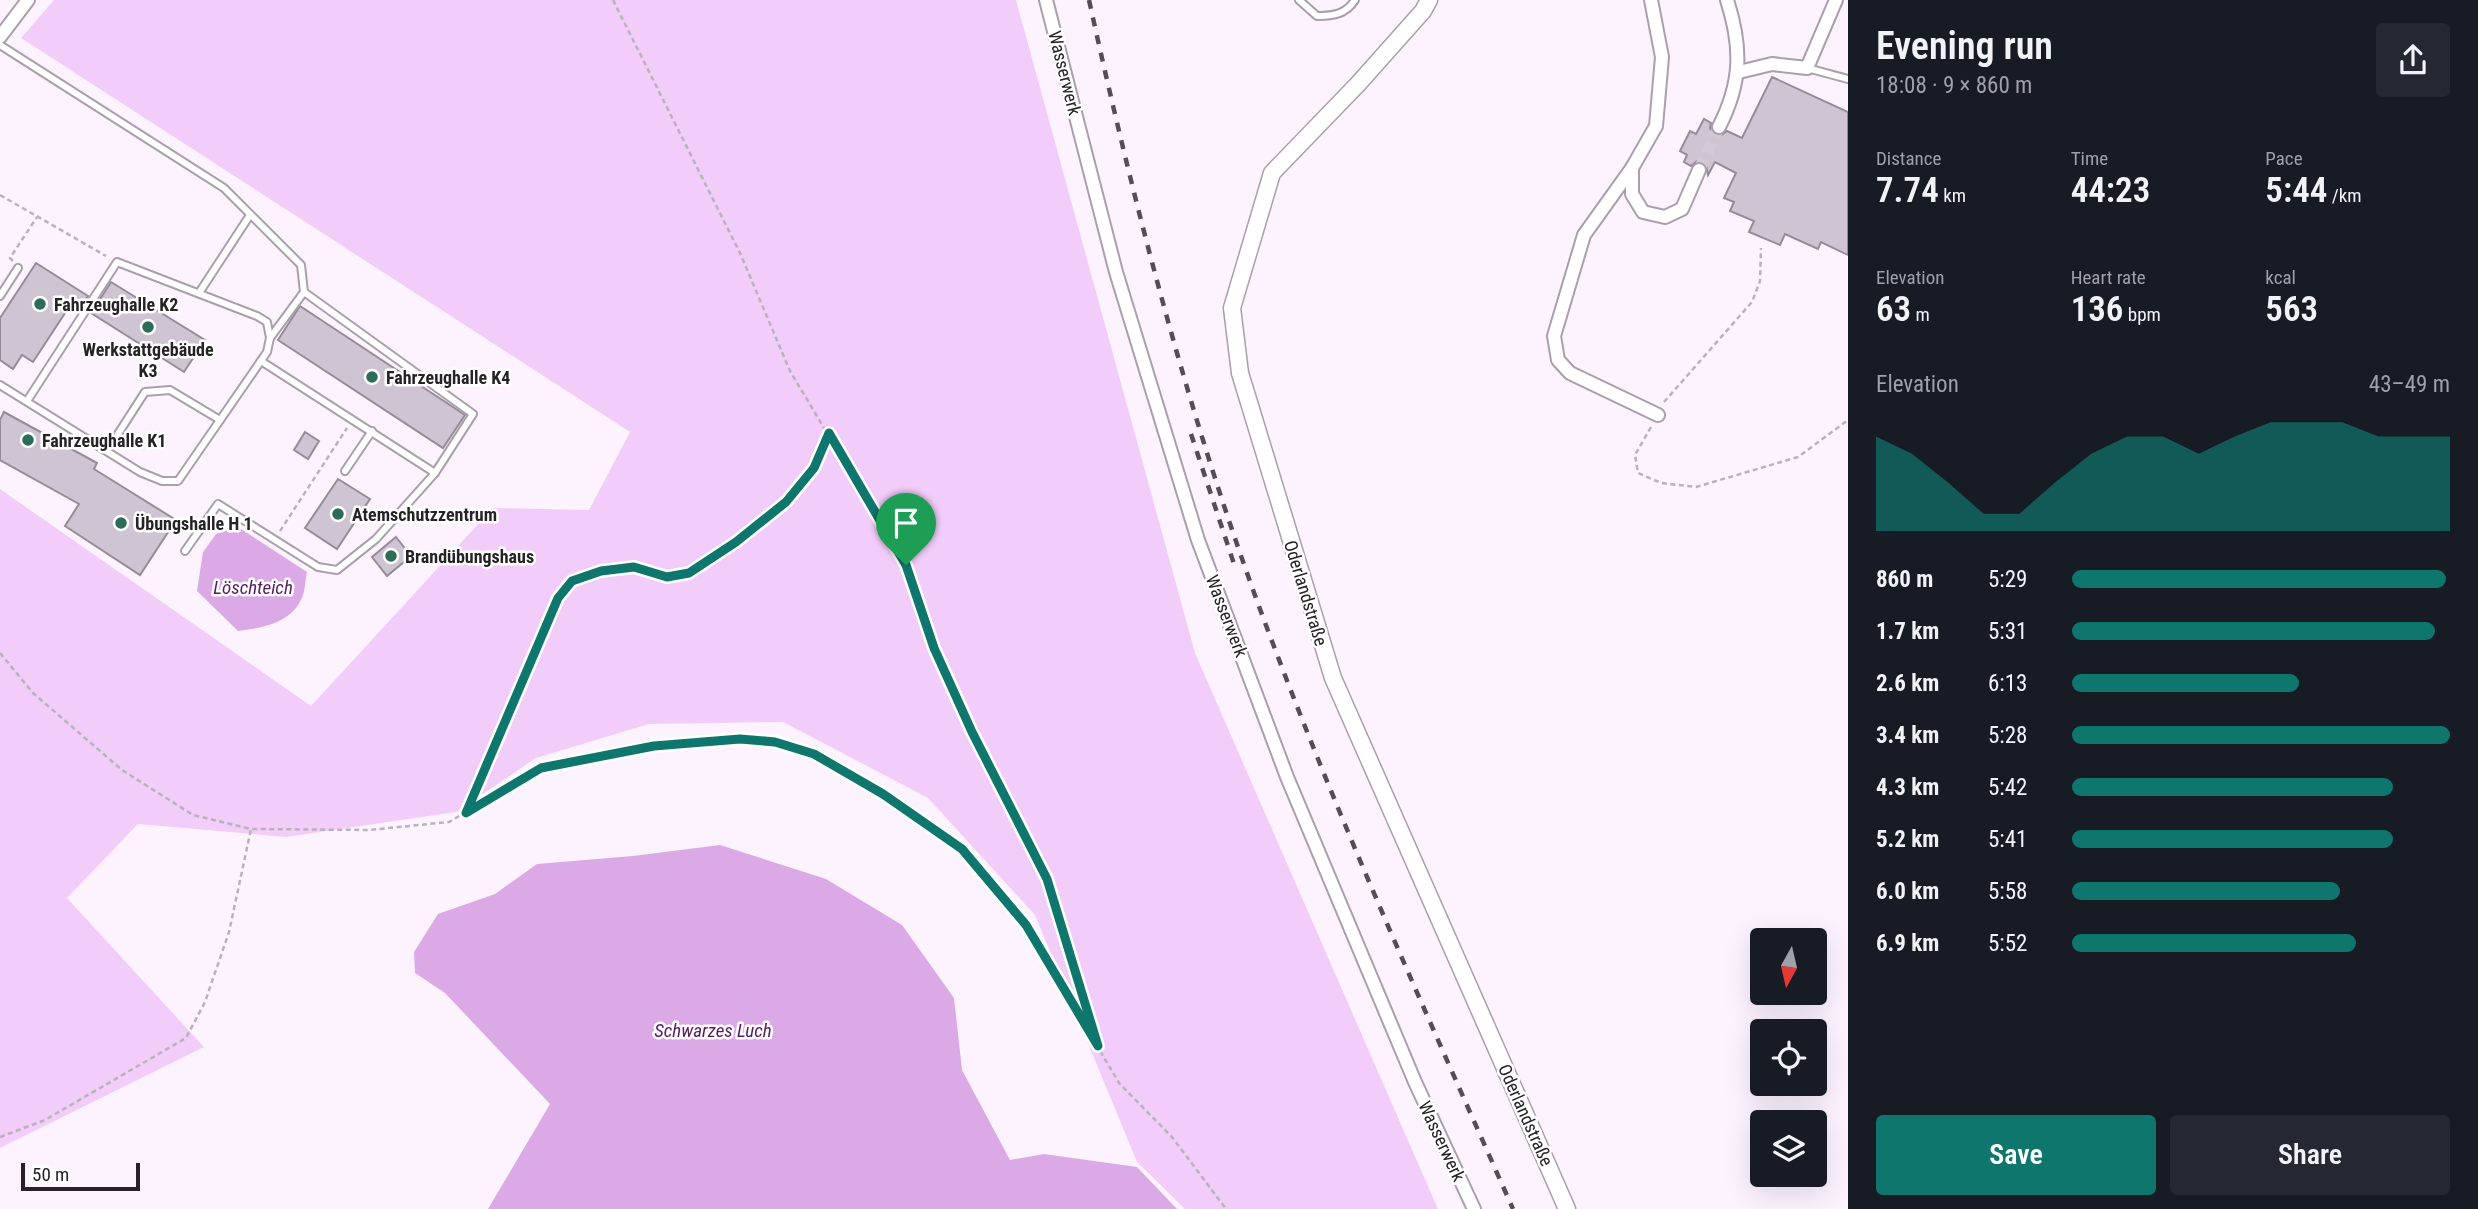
<!DOCTYPE html>
<meta charset="utf-8">
<style>
:root{--surface:#171b24;--page:#242831;--text:#f1f3f6;--muted:#9ea1a6;--accent:#0f766e}
body{margin:0;font-family:"Roboto Condensed",sans-serif;background:var(--page);color:var(--text);height:100vh;display:flex;flex-direction:column;font-size:26px;white-space:nowrap}
*{box-sizing:border-box;margin:0}
p{font-size:23px;color:var(--muted)}
.icon{flex:none;width:38px;height:38px;fill:none;stroke:currentColor;stroke-width:2;stroke-linecap:round;stroke-linejoin:round}
.map{position:relative;flex:1;overflow:hidden}
.side{display:flex;flex-direction:column;background:var(--surface);width:630px}
.side>*{flex:none}
.needle{width:46px;rotate:188deg}
.buttons{position:absolute;left:1750px;top:928px;display:grid;gap:14px}
.buttons a{display:grid;place-items:center;width:77px;height:77px;border-radius:7px;background:var(--surface);box-shadow:0 7px 28px #0002;font-size:35px}
.scale{position:absolute;left:21px;bottom:18px;width:119px;box-sizing:border-box;padding-left:7px;border:4px solid #262227;border-top:0;font-size:19px;line-height:24px;white-space:nowrap;color:#262227;-webkit-text-stroke:5px #fff;paint-order:stroke}
.pin{position:absolute;display:grid;place-items:center;width:60px;height:60px;color:#fff;margin:-72px -30px;border-radius:50% 50% 50% 0;rotate:-45deg;box-shadow:0 0 7px #0007}
.pin .icon{rotate:45deg}
.round{display:grid;place-items:center;flex:none;width:74px;height:74px;border-radius:7px;background:var(--page)}
.summary{display:flex;align-items:center;justify-content:space-between;height:119px;padding:0 28px}
h1{font-size:38px;font-weight:600;line-height:52px}
.stats{display:grid;grid-template-columns:repeat(3,1fr);gap:10px;height:119px;padding:7px 28px}
.stats div{display:grid;align-content:center}
.stats b{font-size:35px;font-weight:600}
.stats small{font-size:19px;font-weight:400}
.stats p{font-size:19px}
.chart{height:196px;padding:14px 28px}
.chart p{display:flex;justify-content:space-between}
.chart svg{width:100%;height:126px;margin-top:7px;fill:var(--accent);opacity:.7}
.primary-button{display:flex;gap:14px;margin-top:auto;padding:14px 28px}
.primary-button a{flex:1;height:80px;border-radius:7px;background:var(--accent);color:#fff;font-size:28px;font-weight:600;line-height:80px;text-align:center}
.primary-button a+a{background:var(--page);color:var(--text)}
ul{padding:0 28px;list-style:none;font-size:23px}
li{display:grid;grid-template-columns:112px 84px 1fr;align-items:center;height:52px}
li i{height:18px;border-radius:9px;background:var(--accent)}
main{display:flex;flex:1;min-height:0}
.map>svg:first-child{display:block}
</style>
<main>
<div class="map">
<svg width="1848" height="1209" viewBox="0 0 1848 1209">
<rect width="100%" height="100%" fill="#fcf3fe"/>
<path fill="#f2cdfa" d="M 54,0 L 1016,0 L 1195,653 L 1438,1209 L 1185,1209 L 1137,1162 L 1035,915 L 928,798 L 783,722 L 649,724 L 536,758 L 456,812 L 286,837 L 138,824 L 67,898 L 204,1047 L 0,1148 L 0,489 L 311,706 L 493,508 L 589,510 L 630,432 L 21,38 Z"/>
<g fill="#dca9e7">
<path d="M 238,527 L 307,572 C 305,581 305,593 301,600 C 289,624 261,628 238,631 L 197,591 L 203,552 L 216,534 Z"/>
<path d="M 720,845 L 826,879 L 902,925 L 954,998 L 962,1070 L 1010,1160 L 1044,1154 L 1137,1167 L 1177,1209 L 488,1209 L 550,1104 L 445,993 L 415,973 L 414,952 L 438,914 L 495,894 L 537,864 L 633,856 Z"/>
</g>
<g fill="#cfc4d1" stroke="#968c98" stroke-width="2">
<path d="M 1772,77 L 1848,112 L 1848,255 L 1821,242 L 1818,249 L 1785,234 L 1780,245 L 1749,232 L 1754,221 L 1730,211 L 1734,202 L 1724,198 L 1736,173 L 1715,162 L 1708,175 L 1706,165 L 1703,162 L 1697,161 L 1691,166 L 1684,162 L 1687,155 L 1680,151 L 1690,131 L 1696,134 L 1704,119 L 1711,123 L 1710,128 L 1715,135 L 1720,136 L 1727,131 L 1742,138 Z"/>
<path d="M 36,263 L 88,296 L 81,307 L 73,301 L 33,362 L 22,355 L 13,369 L 0,360 L 0,318 Z"/>
<path d="M 111,282 L 205,340 L 184,372 L 91,313 Z"/>
<path d="M 300,306 L 465,415 L 443,448 L 278,340 Z"/>
<path d="M 4,412 L 97,463 L 94,469 L 176,520 L 140,575 L 65,526 L 79,504 L 0,460 L 0,420 Z"/>
<path d="M 305,432 L 319,441 L 308,459 L 294,450 Z"/>
<path d="M 338,479 L 370,499 L 337,549 L 305,528 Z"/>
<path d="M 396,537 L 411,556 L 387,576 L 372,557 Z"/>
</g>
<g fill="none" stroke-linecap="round" stroke-linejoin="round">
<path stroke="#d1c9d3" stroke-width="12" stroke-dasharray="12 6" stroke-linecap="butt" d="M 1699,170 L 1719,127"/>
<defs>
<g id="service">
<path d="M 1299,0 L 1317,16 C 1334,16 1346,14 1355,0"/>
<path d="M 0,45 L 224,188 L 301,265 L 304,292"/>
<path d="M 1807,68 L 1848,79"/>
<path d="M 199,293 L 250,215"/>
<path d="M 0,296 L 18,268"/>
<path d="M 270,338 L 304,292 L 473,414 L 435,473"/>
<path d="M 0,385 L 140,472 L 162,481 L 178,481 L 267,352 L 270,338 L 267,322 L 257,316 L 117,262 L 27,401"/>
<path d="M 107,451 L 145,392 L 170,390 L 220,420"/>
<path d="M 345,471 L 372,431"/>
<path d="M 185,551 L 218,504 L 318,567 L 337,570 L 376,539 L 435,473 L 261,361"/>
</g>
<g id="minor">
<path d="M 1046,0 L 1116,272 L 1198,540 L 1287,777 L 1415,1082 L 1474,1209"/>
<path d="M 1651,0 L 1662,57 L 1656,126 L 1632,168 L 1584,235 L 1554,336 L 1558,360 L 1570,373 L 1658,415"/>
<path d="M 0,37 L 28,0"/>
<path d="M 1739,72 L 1772,64 L 1807,68 L 1836,0"/>
<path d="M 1719,127 C 1742,82 1742,47 1727,0"/>
<path d="M 1632,168 L 1632,194 L 1643,212 L 1665,217 L 1682,209 L 1699,170"/>
</g>
<path id="tertiary" d="M 1429,0 L 1423,11 L 1358,84 L 1272,173 L 1232,308 L 1240,373 L 1333,678 L 1567,1209"/>
</defs>
<use href="#service" stroke="#aa9fac" stroke-width="10"/>
<use href="#minor" stroke="#aa9fac" stroke-width="16"/>
<use href="#tertiary" stroke="#aa9fac" stroke-width="19"/>
<g stroke="#b9b2bb" stroke-width="2.5" stroke-dasharray="5 3.5" stroke-linecap="butt">
<path d="M 613,0 L 740,253 L 790,371 L 906,565 L 934,648 L 972,732 L 1047,879 L 1096,1041"/>
<path d="M 0,195 L 106,256"/>
<path d="M 13,261 L 10,258 L 37,217"/>
<path d="M 1664,402 L 1752,302 L 1760,281 L 1761,248"/>
<path d="M 1651,427 L 1635,455 L 1638,473 L 1661,483 L 1696,487 L 1798,457 L 1848,420"/>
<path d="M 280,531 L 347,428"/>
<path d="M 0,653 L 33,693 L 122,770 L 193,815 L 251,829 L 369,830 L 449,822 L 541,768 L 654,746 L 740,739 L 775,742 L 814,754 L 883,794 L 962,849 L 1026,925 L 1119,1083 L 1172,1137 L 1226,1209"/>
<path d="M 466,812 L 558,598 L 572,581 L 601,571 L 634,567 L 667,577 L 689,573 L 736,542 L 786,501 L 814,468 L 829,433"/>
<path d="M 0,1137 L 45,1120 L 186,1038 L 205,1002 L 229,932 L 251,829"/>
</g>
<use href="#service" stroke="#fff" stroke-width="6"/>
<use href="#minor" stroke="#fff" stroke-width="12"/>
<use href="#tertiary" stroke="#fff" stroke-width="16"/>
<g stroke="#534d54" stroke-width="4.5" stroke-dasharray="9 9" stroke-linecap="butt">
<path d="M 1089,0 C 1138,223 1196,444 1278,657 C 1349,844 1432,1026 1513,1209"/>
<path d="M 1191,434 L 1236,570"/>
</g>
</g>
<g fill="none" stroke-linecap="round" stroke-linejoin="round">
<defs>
<path id="route" d="M 829,433 L 906,565 L 934,648 L 972,732 L 1047,879 L 1098,1046 L 1026,925 L 962,849 L 883,794 L 814,754 L 775,742 L 740,739 L 654,746 L 541,768 L 466,813 L 558,598 L 572,581 L 601,571 L 634,567 L 667,577 L 689,573 L 736,542 L 786,502 L 814,468 Z"/>
</defs>
<use href="#route" stroke="#fff" stroke-width="14"/>
<use href="#route" stroke="#0f766e" stroke-width="9"/>
</g>
<g fill="#2e6c59" stroke="#fff" stroke-width="2.5">
<circle cx="40" cy="304" r="7"/>
<circle cx="148" cy="327" r="7"/>
<circle cx="372" cy="377" r="7"/>
<circle cx="28" cy="440" r="7"/>
<circle cx="338" cy="514" r="7"/>
<circle cx="121" cy="523" r="7"/>
<circle cx="391" cy="556" r="7"/>
</g>
<g text-anchor="middle" dominant-baseline="central" stroke-width="5" stroke-linejoin="round" paint-order="stroke">
<g font-size="18" fill="#262227" stroke="#fff">
<text transform="translate(1065 73) rotate(76)">Wasserwerk</text>
<text transform="translate(1306 593) rotate(73)">Oderlandstraße</text>
<text transform="translate(1227 616) rotate(69)">Wasserwerk</text>
<text transform="translate(1526 1115) rotate(66)">Oderlandstraße</text>
<text transform="translate(1442 1141) rotate(65)">Wasserwerk</text>
</g>
<g font-size="18" font-weight="bold" fill="#262227" stroke="#fff" text-anchor="start">
<text x="54" y="304">Fahrzeughalle K2</text>
<text x="148" y="349" text-anchor="middle">Werkstattgebäude<tspan x="148" dy="21">K3</tspan></text>
<text x="386" y="377">Fahrzeughalle K4</text>
<text x="42" y="440">Fahrzeughalle K1</text>
<text x="352" y="514">Atemschutzzentrum</text>
<text x="135" y="523">Übungshalle H 1</text>
<text x="405" y="556">Brandübungshaus</text>
</g>
<g font-size="19" font-style="italic" fill="#571a63" stroke="#fff">
<text x="253" y="587">Löschteich</text>
<text x="713" y="1030">Schwarzes Luch</text>
</g>
</g>
</svg>
<div class="buttons">
<a><svg class="needle" viewBox="-14 -14 28 28"><path d="M0-13l5 13h-10z" fill="#e53935"/><path d="M0 13l5-13h-10z" fill="#9ea1a6"/></svg></a>
<a><svg class="icon" aria-label="locate" viewBox="0 0 24 24"><circle cx="12" cy="12" r="6"/><path d="M12 2v4M12 18v4M2 12h4M18 12h4"/></svg></a>
<a><svg class="icon" aria-label="layers" viewBox="0 0 24 24"><path d="M12 4l9 5-9 5-9-5zM3 14l9 5 9-5"/></svg></a>
</div>
<div class="scale">50 m</div>
<div class="pin" style="left:906px;top:565px;background:#1e9e55"><svg class="icon" aria-label="arrive" viewBox="0 0 24 24"><path d="M6 21V4h12l-3 4 3 4H6"/></svg></div>
</div>
<section class="side">
<div class="summary"><div><h1>Evening run</h1><p>18:08 · 9 × 860 m</p></div><a class="round"><svg class="icon" aria-label="share" viewBox="0 0 24 24"><path d="M12 15V3M7 8l5-5 5 5M5 13v7h14v-7"/></svg></a></div>
<div class="stats">
<div><p>Distance</p><b>7.74<small> km</small></b></div>
<div><p>Time</p><b>44:23</b></div>
<div><p>Pace</p><b>5:44<small> /km</small></b></div>
</div>
<div class="stats">
<div><p>Elevation</p><b>63<small> m</small></b></div>
<div><p>Heart rate</p><b>136<small> bpm</small></b></div>
<div><p>kcal</p><b>563</b></div>
</div>
<div class="chart"><p><span>Elevation</span>43–49 m</p>
<svg viewBox="0 0 160 44" preserveAspectRatio="none"><path d="M0 44V11L10 17L20 27L30 38L40 38L50 27L60 17L70 11L80 11L90 17L100 11L110 6L120 6L130 6L140 11L150 11L160 11V44z"/></svg>
</div>
<ul>
<li><b>860 m</b>5:29<i style="width:99%"></i></li>
<li><b>1.7 km</b>5:31<i style="width:96%"></i></li>
<li><b>2.6 km</b>6:13<i style="width:60%"></i></li>
<li><b>3.4 km</b>5:28<i style="width:100%"></i></li>
<li><b>4.3 km</b>5:42<i style="width:85%"></i></li>
<li><b>5.2 km</b>5:41<i style="width:85%"></i></li>
<li><b>6.0 km</b>5:58<i style="width:71%"></i></li>
<li><b>6.9 km</b>5:52<i style="width:75%"></i></li>
</ul>
<div class="primary-button"><a>Save</a><a>Share</a></div>
</section>
</main>
